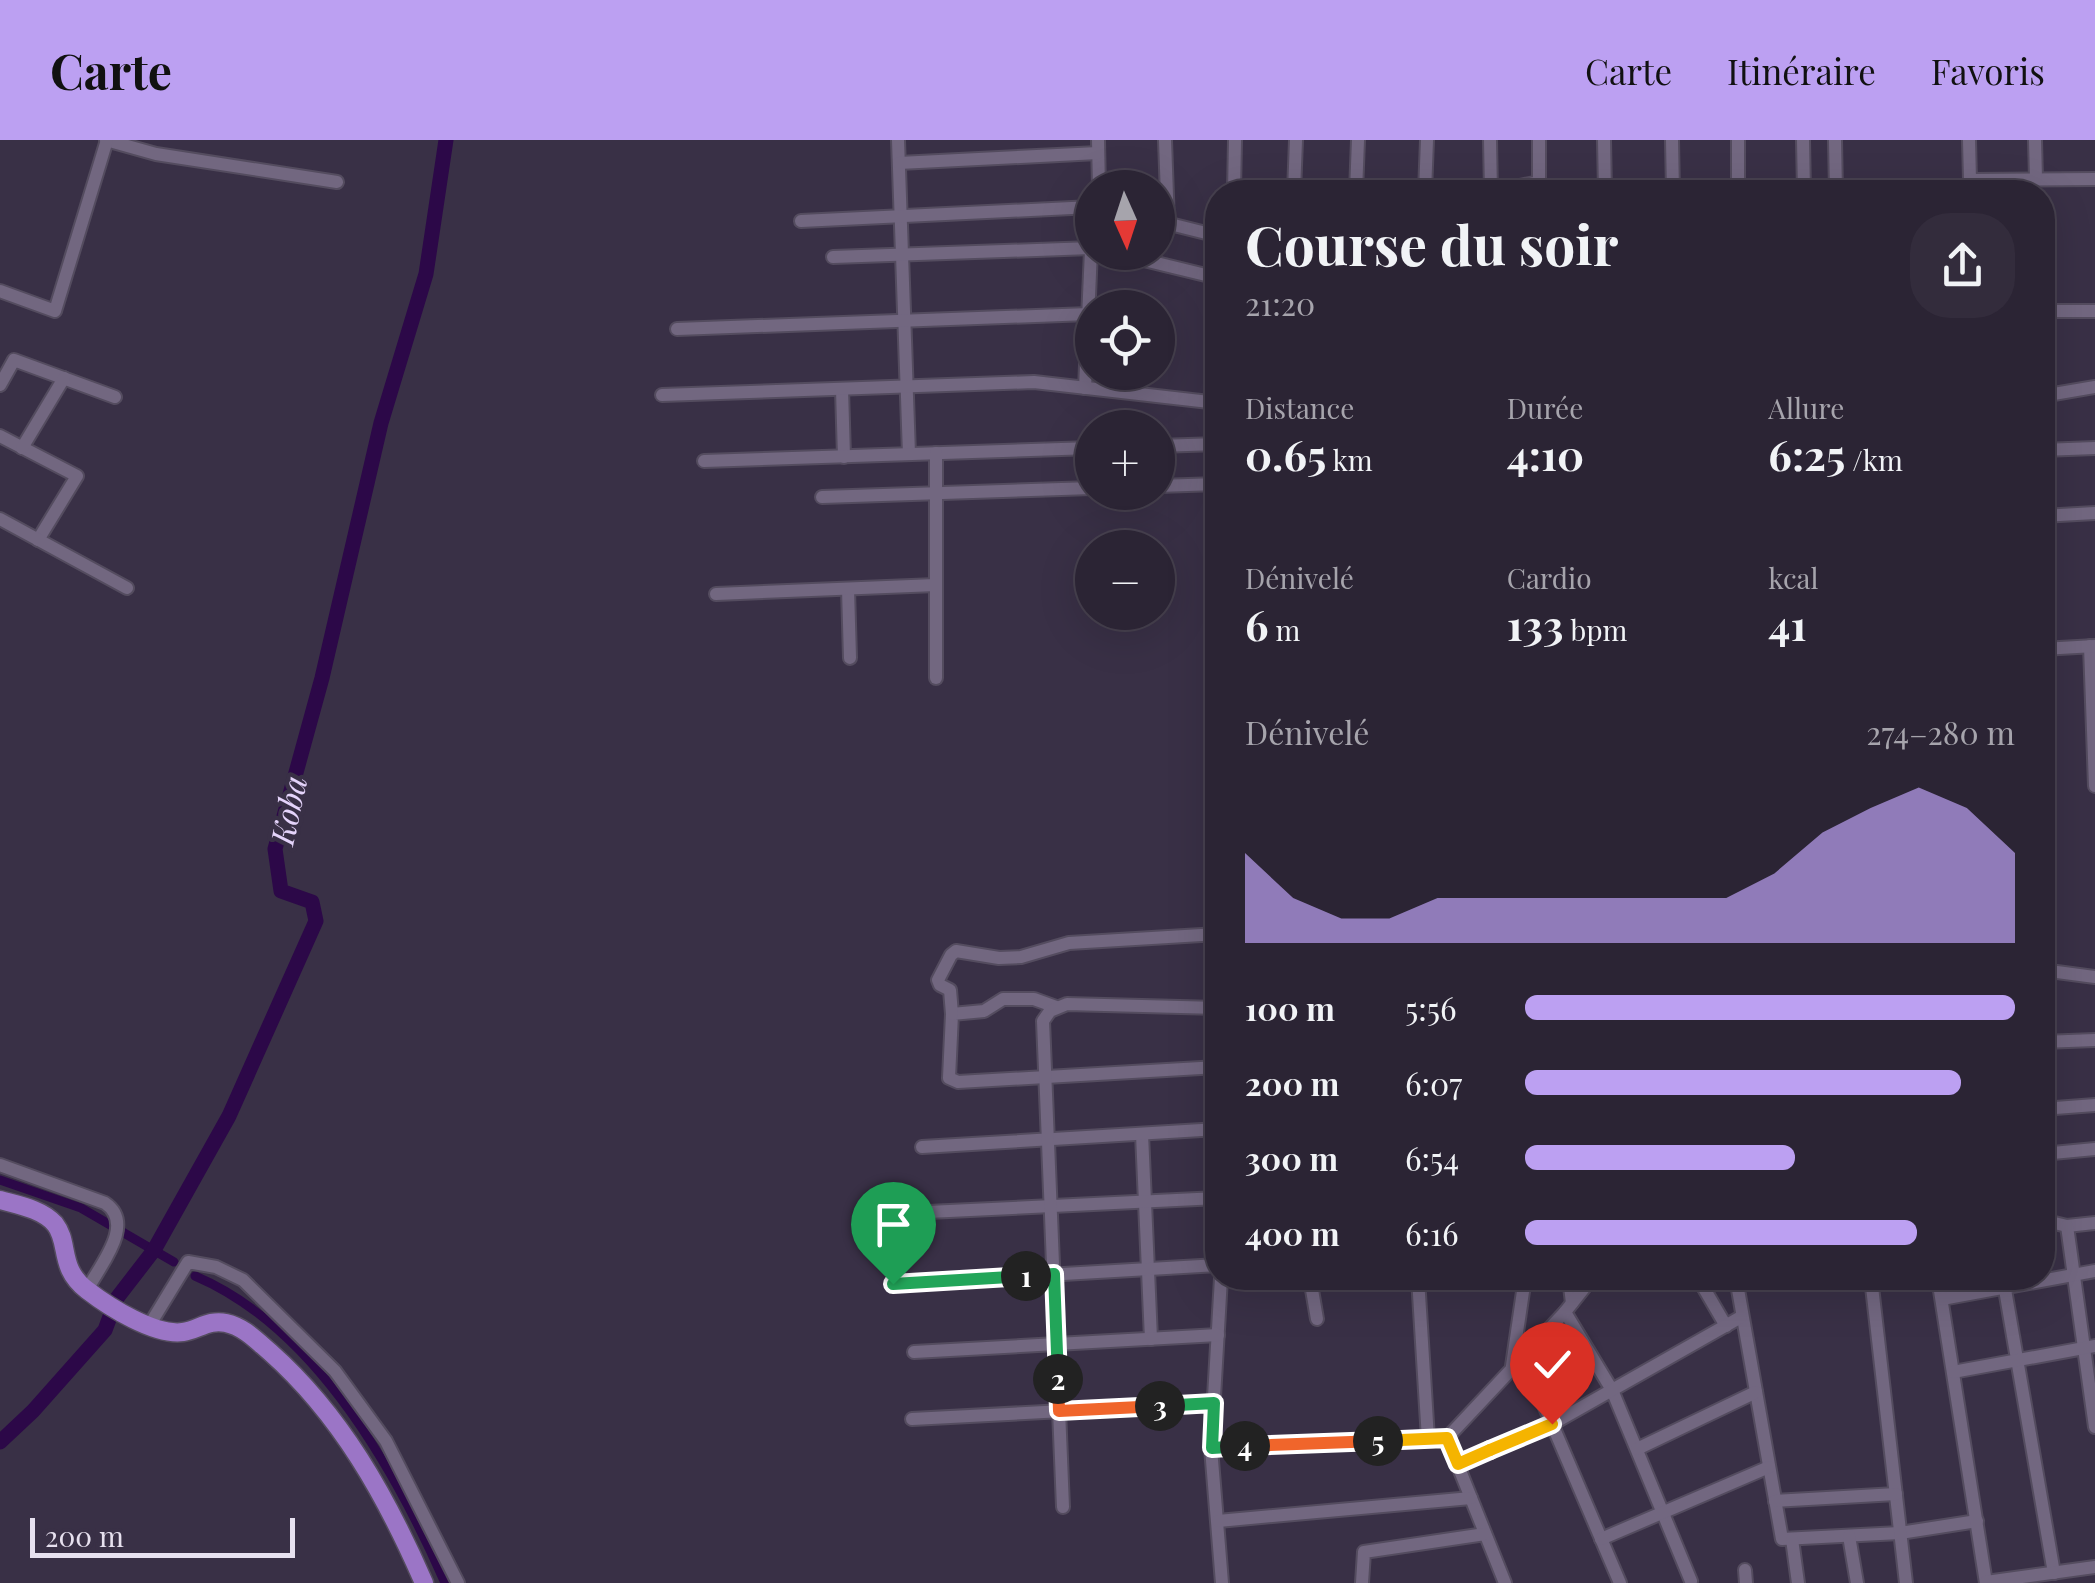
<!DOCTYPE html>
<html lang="fr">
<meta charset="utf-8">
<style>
:root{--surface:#2b2434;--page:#332c3c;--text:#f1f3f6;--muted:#a6a4ac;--line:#47414f;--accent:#bca0f2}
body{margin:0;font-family:"Playfair Display",serif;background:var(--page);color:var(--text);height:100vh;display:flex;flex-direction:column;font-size:38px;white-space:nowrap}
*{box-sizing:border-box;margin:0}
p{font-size:32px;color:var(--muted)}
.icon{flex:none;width:55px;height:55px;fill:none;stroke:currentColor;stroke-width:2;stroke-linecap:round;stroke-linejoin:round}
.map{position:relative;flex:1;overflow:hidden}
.sheet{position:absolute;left:1205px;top:40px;width:850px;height:1110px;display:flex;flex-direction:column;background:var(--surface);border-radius:40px;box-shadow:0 10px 40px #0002,0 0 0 2px var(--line)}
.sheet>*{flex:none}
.needle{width:65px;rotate:177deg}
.fabs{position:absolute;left:1075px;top:30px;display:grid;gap:20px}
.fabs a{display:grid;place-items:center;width:100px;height:100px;border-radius:50%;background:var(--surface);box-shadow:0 10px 40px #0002,0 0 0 2px var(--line);font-size:50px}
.scale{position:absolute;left:30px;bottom:25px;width:265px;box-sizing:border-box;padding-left:10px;border:5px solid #e7e1ef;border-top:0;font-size:28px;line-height:35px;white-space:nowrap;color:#e7e1ef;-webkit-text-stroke:8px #393046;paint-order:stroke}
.pin{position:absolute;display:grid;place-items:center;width:85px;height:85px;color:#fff;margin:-102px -42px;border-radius:50% 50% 50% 0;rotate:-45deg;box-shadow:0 0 10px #0007}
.pin .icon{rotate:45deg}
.km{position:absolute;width:50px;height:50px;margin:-25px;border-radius:50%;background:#222;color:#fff;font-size:28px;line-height:50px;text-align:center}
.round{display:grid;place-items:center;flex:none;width:105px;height:105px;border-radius:40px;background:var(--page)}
.overview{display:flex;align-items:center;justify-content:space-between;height:170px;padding:0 40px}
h1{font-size:55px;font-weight:700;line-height:75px}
.stats{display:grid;grid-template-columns:repeat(3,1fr);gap:15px;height:170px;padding:10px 40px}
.stats div{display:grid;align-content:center}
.stats b{font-size:42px;font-weight:700}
.stats small{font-size:28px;font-weight:400}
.stats p{font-size:28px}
.chart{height:280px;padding:20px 40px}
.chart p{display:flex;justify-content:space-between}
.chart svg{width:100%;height:180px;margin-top:10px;fill:var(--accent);opacity:.7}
ul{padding:0 40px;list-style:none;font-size:32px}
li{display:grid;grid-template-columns:160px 120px 1fr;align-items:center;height:75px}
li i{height:25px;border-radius:12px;background:var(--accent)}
header{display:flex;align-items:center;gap:60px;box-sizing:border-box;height:140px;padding:0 50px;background:var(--accent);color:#111}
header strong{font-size:48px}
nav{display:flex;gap:55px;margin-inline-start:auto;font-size:35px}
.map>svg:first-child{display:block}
</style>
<header>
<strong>Carte</strong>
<nav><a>Carte</a><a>Itinéraire</a><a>Favoris</a></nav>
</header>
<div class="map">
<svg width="2095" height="1443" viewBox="0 0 2095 1443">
<rect width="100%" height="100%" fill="#393046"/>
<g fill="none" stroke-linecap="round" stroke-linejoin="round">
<g stroke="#2c0848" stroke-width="9">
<path d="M 0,1040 L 81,1068 L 174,1122"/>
<path d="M 195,1136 C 315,1187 395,1329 445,1443"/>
</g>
<path stroke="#2c0848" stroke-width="15" d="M 0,1302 L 33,1271 L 105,1190 L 117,1158 L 154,1110 L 229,976 L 316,781 L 312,762 L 281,751 L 275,709 L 322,538 L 381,283 L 426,134 L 446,0"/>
<defs>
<g id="minor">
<path d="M 106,0 L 156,14 L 337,42"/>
<path d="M 898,0 L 909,314"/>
<path d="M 1098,0 L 1099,48"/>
<path d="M 1165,0 L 1168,84"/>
<path d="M 1490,0 L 1491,52"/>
<path d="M 1539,0 L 1539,52"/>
<path d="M 1604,0 L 1605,52"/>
<path d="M 1672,0 L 1673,52"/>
<path d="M 1738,0 L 1738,52"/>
<path d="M 1803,0 L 1804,52"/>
<path d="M 1835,0 L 1836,52"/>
<path d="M 1969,0 L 1970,40 L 2095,39"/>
<path d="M 2035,0 L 2036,39"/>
<path d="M 899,23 L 1098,13"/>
<path d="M 1234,52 L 1235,0"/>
<path d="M 1294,52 L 1296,0"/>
<path d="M 1356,52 L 1358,0"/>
<path d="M 1425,52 L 1427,0"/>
<path d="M 1491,52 L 1539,42"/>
<path d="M 801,81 L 1092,67"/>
<path d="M 1158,81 L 1218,96"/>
<path d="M 1111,112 L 1218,138"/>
<path d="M 833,117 L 1092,108"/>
<path d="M 0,151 L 55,171 L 107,0"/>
<path d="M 2042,171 L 2095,171"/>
<path d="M 677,189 L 1089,174"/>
<path d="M 0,245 L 14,220 L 115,257"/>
<path d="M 1085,248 L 1092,87"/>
<path d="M 842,249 L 844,317"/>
<path d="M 662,255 L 1034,242 L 1218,263"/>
<path d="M 2042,256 L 2095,247"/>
<path d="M 0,296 L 77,336 L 38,400"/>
<path d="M 1158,306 L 1218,304"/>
<path d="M 22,308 L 64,238"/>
<path d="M 2042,310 L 2095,308"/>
<path d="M 704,321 L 1092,308"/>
<path d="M 1158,346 L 1218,344"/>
<path d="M 822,357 L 1092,348"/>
<path d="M 2042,376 L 2095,373"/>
<path d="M 0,379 L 127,448"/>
<path d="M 848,449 L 850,518"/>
<path d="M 716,454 L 936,445"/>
<path d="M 2090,506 L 2095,646"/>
<path d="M 2042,509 L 2095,506"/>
<path d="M 936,538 L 936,313"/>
<path d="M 2042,830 L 2095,837"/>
<path d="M 1056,867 L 1034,859 L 1003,859 L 984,871 L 952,874 L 949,938 L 958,942 L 1218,927"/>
<path d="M 952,874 L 950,850 L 940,845 L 938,840 L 951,815 L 956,811 L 999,818 L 1021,817 L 1069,803 L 1218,794"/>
<path d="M 2042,902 L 2095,900"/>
<path d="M 2042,969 L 2095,965"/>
<path d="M 1142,994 L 1151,1199"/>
<path d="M 922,1007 L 1218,989"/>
<path d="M 2042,1014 L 2095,1009"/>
<path d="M 0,1025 L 105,1063 C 136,1084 100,1125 87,1150"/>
<path d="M 928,1072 L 1218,1058"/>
<path d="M 2042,1080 L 2067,1086 L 2095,1083"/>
<path d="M 2067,1086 L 2095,1287"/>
<path d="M 1221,1138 L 1211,1308 L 1222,1443"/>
<path d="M 1310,1138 L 1317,1179"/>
<path d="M 1418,1138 L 1428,1299"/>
<path d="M 1569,1138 L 1572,1163"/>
<path d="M 1698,1138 L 1726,1186"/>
<path d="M 1736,1138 L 1782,1399 L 1900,1393 L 1977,1381"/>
<path d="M 1871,1138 L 1906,1443"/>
<path d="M 1938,1138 L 1986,1443"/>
<path d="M 2003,1138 L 2054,1433"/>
<path d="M 893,1144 L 1218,1125"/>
<path d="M 1942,1159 L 2095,1131"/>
<path d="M 1565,1172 L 1612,1250 L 1691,1441"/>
<path d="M 149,1186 L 188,1122 L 216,1127 L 243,1140 L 335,1231 L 386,1301 L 458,1443"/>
<path d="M 914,1212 L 1218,1195"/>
<path d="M 1523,1216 L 1620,1443"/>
<path d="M 1512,1226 L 1525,1138"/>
<path d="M 1953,1232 L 2095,1206"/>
<path d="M 912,1279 L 1214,1263"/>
<path d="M 1447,1298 L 1505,1443"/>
<path d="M 1211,1308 L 1447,1298 L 1565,1172 L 1592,1138"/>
<path d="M 1637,1309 L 1756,1252"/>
<path d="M 1457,1324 L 1552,1284 L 1741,1177"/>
<path d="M 1775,1361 L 1896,1354"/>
<path d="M 1063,1367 L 1043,881 L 1050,871 L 1067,864 L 1218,868"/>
<path d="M 1218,1381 L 1471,1358"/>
<path d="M 1849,1396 L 1857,1443"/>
<path d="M 1601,1399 L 1769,1327"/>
<path d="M 1792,1399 L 1798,1443"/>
<path d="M 1745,1430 L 1746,1443"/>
<path d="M 1986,1442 L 2095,1427"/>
<path d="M 1362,1443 L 1364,1412 L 1485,1394"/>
</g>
<path id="major" d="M 0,1060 C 18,1065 42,1069 55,1084 C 70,1103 58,1128 87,1150 C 109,1167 155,1196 183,1192 C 198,1190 209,1179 226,1183 C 244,1187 256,1200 270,1212 C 341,1275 386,1356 424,1443"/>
</defs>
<use href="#minor" stroke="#544c5f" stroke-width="16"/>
<use href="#major" stroke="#544c5f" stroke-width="21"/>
<use href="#minor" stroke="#726780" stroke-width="12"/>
<use href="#major" stroke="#9b75c6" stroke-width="18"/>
</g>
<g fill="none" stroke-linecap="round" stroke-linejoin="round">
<defs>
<path id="split-1" d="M 893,1144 L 1026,1136"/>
<path id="split-2" d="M 1026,1136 L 1054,1134 L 1058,1239"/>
<path id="split-3" d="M 1058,1239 L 1059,1271 L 1160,1266"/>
<path id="split-4" d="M 1160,1266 L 1214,1263 L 1212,1308 L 1245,1306"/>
<path id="split-5" d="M 1245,1306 L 1378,1301"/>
<path id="split-6" d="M 1378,1301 L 1447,1298 L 1458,1324 L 1490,1310"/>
<path id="split-7" d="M 1490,1310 L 1552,1284"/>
</defs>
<use href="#split-1" stroke="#fff" stroke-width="20"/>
<use href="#split-2" stroke="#fff" stroke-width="20"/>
<use href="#split-3" stroke="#fff" stroke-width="20"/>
<use href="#split-4" stroke="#fff" stroke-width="20"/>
<use href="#split-5" stroke="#fff" stroke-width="20"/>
<use href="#split-6" stroke="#fff" stroke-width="20"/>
<use href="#split-7" stroke="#fff" stroke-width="20"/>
<use href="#split-1" stroke="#22a559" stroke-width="12"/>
<use href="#split-2" stroke="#22a559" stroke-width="12"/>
<use href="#split-3" stroke="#f0652b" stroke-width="12"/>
<use href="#split-4" stroke="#22a559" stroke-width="12"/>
<use href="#split-5" stroke="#f0652b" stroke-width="12"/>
<use href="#split-6" stroke="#f5b400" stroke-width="12"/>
<use href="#split-7" stroke="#f5b400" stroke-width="12"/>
</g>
<g text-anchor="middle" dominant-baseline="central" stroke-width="9" stroke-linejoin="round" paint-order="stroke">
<g font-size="32" font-style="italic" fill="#e5d4fb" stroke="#393046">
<text transform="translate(287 670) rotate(-78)">Koba</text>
</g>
</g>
</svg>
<div class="fabs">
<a><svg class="needle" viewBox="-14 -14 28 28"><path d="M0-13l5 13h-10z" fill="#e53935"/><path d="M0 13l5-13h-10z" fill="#a6a4ac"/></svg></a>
<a><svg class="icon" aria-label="locate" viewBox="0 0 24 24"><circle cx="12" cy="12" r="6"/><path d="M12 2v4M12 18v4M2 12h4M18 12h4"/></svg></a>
<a>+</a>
<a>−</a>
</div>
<div class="scale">200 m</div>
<div class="pin" style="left:893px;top:1144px;background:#1e9e55"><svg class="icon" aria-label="arrive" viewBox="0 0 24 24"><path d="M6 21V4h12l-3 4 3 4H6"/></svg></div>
<div class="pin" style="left:1552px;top:1284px;background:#d93025"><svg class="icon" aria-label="check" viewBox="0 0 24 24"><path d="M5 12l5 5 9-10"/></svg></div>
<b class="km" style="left:1026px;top:1136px">1</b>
<b class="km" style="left:1058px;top:1239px">2</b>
<b class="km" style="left:1160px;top:1266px">3</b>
<b class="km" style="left:1245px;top:1306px">4</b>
<b class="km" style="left:1378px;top:1301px">5</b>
<section class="sheet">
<div class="overview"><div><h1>Course du soir</h1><p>21:20</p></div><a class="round"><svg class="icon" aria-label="share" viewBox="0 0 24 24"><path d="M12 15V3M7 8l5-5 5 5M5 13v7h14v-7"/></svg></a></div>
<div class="stats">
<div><p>Distance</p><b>0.65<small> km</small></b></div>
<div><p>Durée</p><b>4:10</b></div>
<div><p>Allure</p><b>6:25<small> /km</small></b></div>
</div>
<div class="stats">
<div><p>Dénivelé</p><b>6<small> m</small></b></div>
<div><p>Cardio</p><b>133<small> bpm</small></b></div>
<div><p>kcal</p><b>41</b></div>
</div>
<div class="chart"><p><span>Dénivelé</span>274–280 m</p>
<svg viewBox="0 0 160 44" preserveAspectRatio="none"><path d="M0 44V22L10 33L20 38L30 38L40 33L50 33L60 33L70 33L80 33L90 33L100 33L110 27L120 17L130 11L140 6L150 11L160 22V44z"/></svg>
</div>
<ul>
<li><b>100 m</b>5:56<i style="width:100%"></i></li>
<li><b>200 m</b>6:07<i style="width:89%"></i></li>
<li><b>300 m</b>6:54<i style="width:55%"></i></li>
<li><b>400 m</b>6:16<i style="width:80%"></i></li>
</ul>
</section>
</div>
